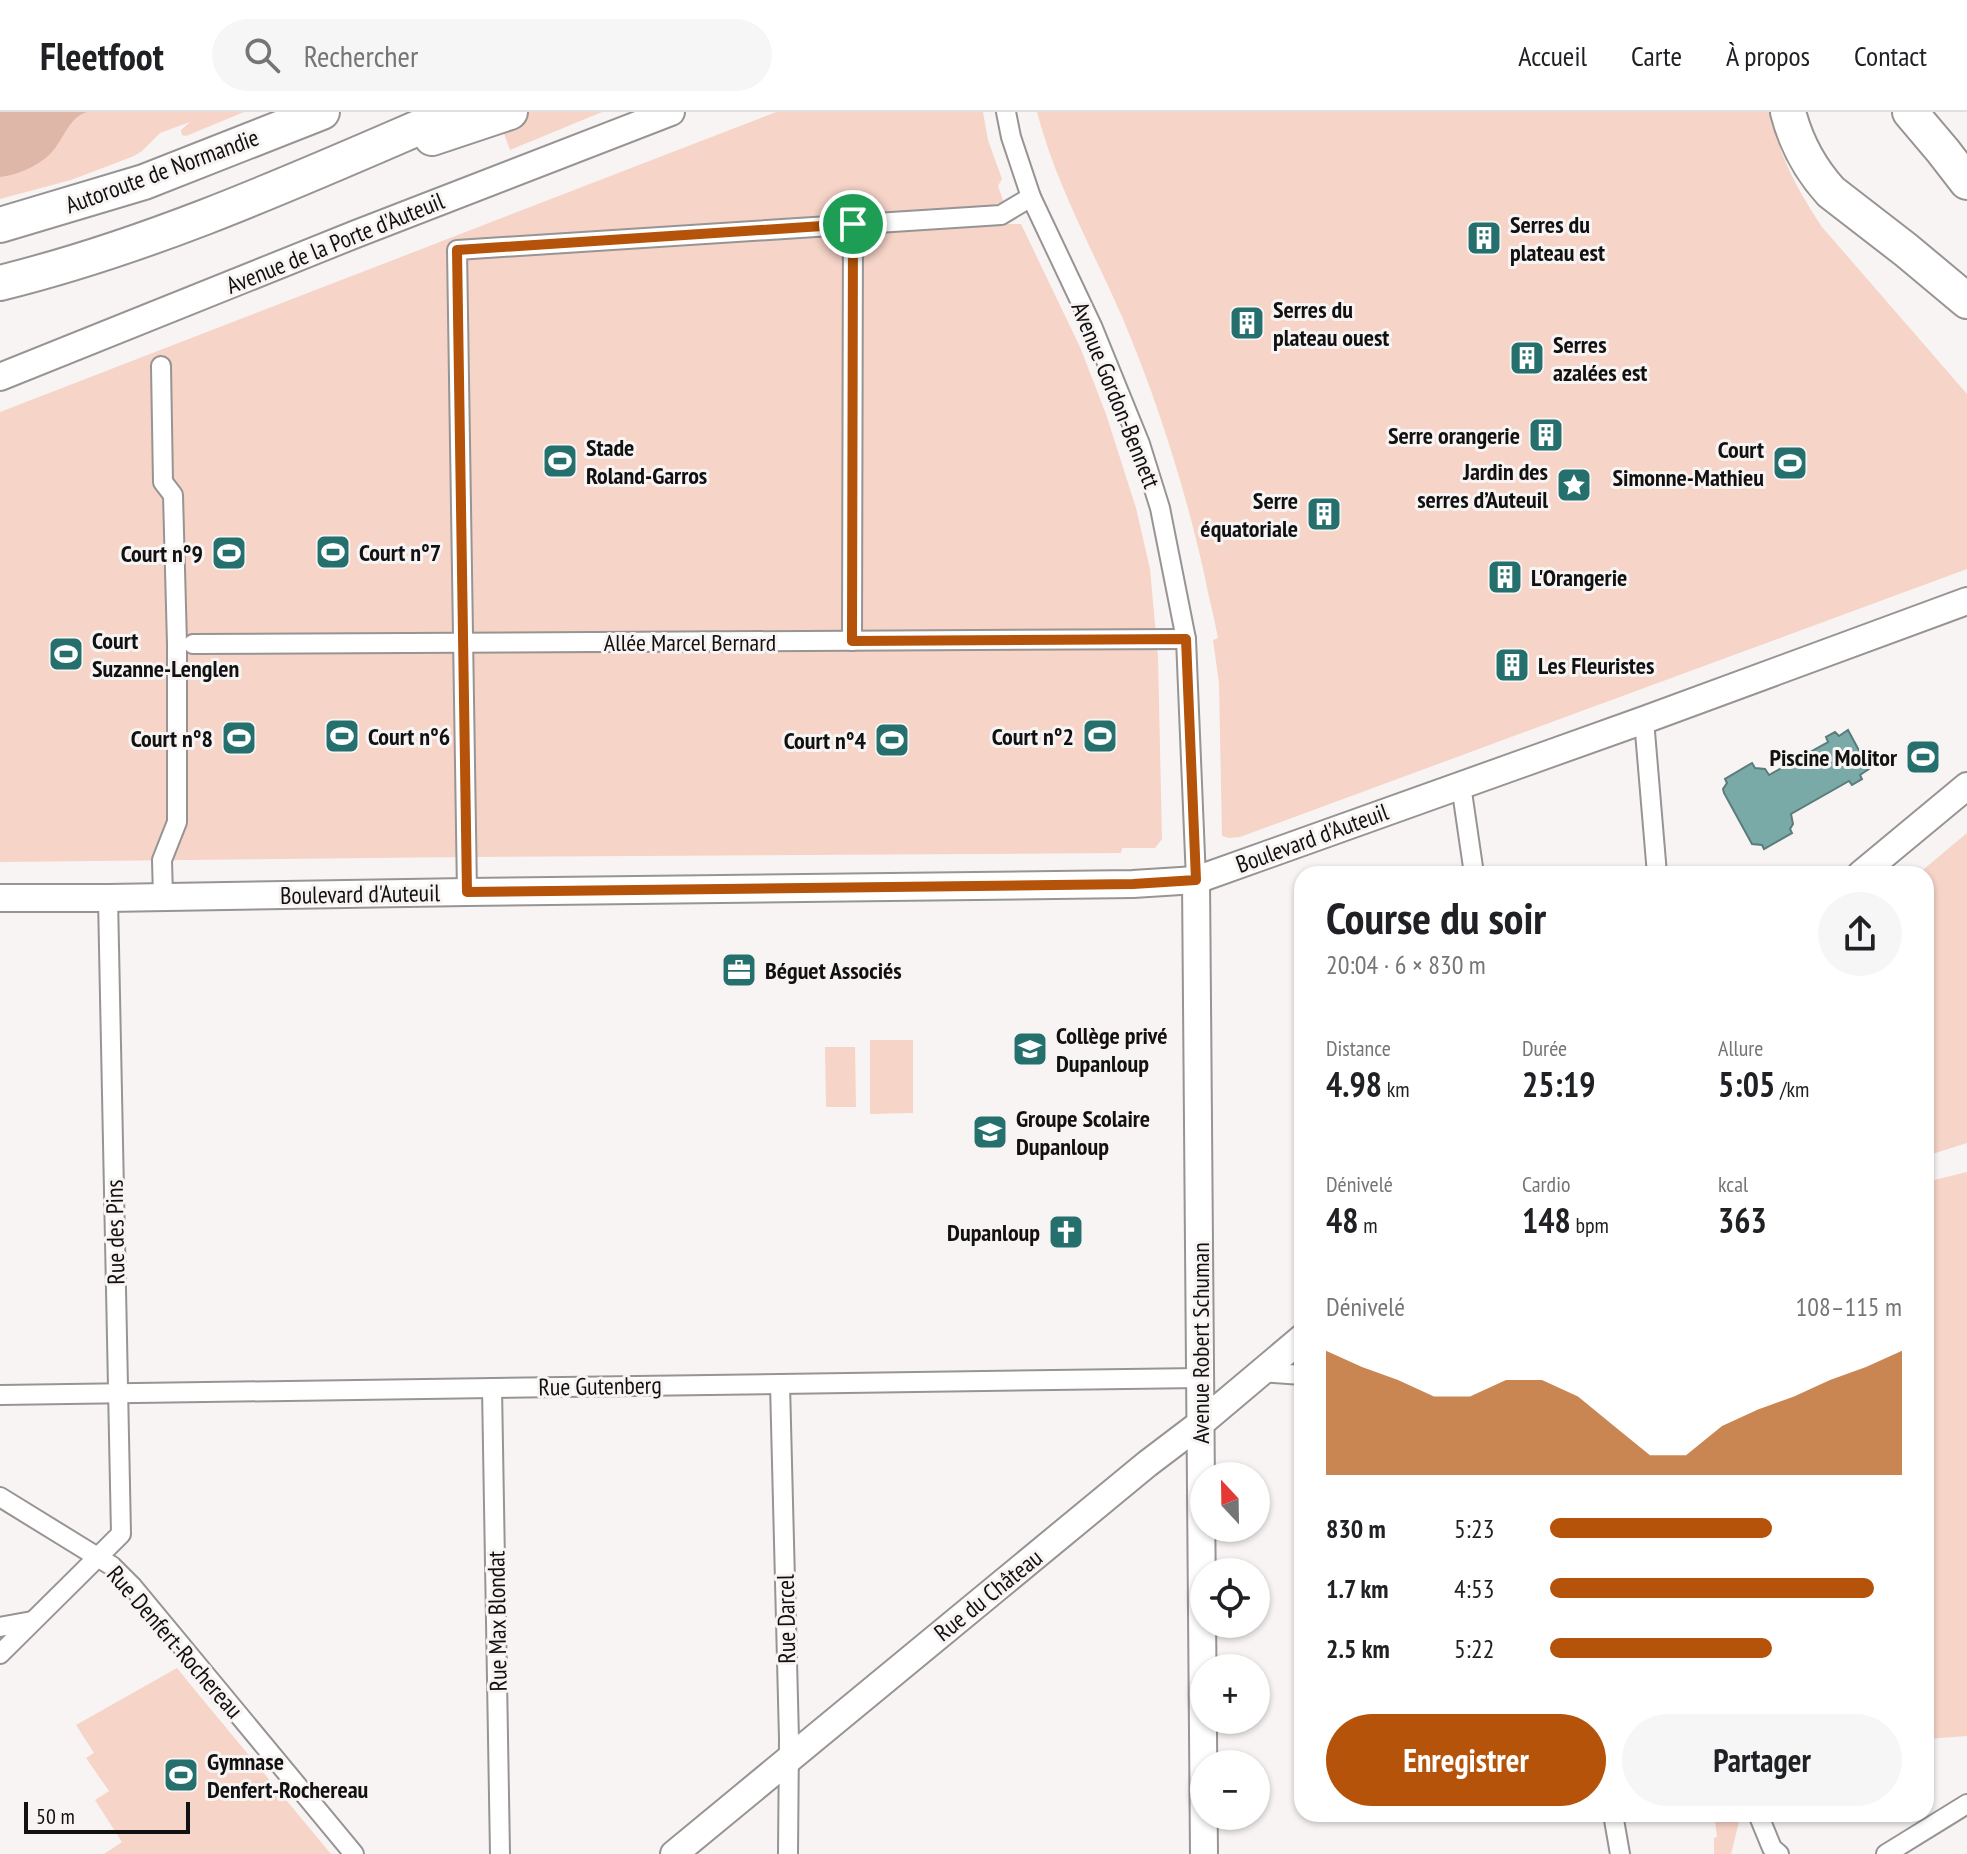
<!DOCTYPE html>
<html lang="fr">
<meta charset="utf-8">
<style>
:root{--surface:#fff;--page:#f6f6f6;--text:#202124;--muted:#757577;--line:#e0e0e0;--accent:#b45309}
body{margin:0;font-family:"PT Sans Narrow",sans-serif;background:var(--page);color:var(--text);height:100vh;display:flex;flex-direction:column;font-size:30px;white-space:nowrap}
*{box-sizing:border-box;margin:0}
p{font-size:26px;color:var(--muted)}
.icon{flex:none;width:44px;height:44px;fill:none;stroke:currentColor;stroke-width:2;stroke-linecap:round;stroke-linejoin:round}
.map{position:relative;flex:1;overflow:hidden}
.side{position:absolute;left:1294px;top:754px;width:640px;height:956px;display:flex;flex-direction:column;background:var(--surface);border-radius:24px;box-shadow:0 2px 6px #0004}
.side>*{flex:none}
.needle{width:52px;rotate:338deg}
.buttons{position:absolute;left:1190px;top:1350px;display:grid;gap:16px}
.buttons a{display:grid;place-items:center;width:80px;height:80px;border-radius:50%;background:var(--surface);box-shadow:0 2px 6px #0004;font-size:40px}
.scale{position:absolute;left:24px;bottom:20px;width:166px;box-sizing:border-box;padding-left:8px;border:4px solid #121111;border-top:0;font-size:22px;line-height:28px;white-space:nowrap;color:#121111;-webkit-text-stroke:6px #f8f4f3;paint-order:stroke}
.pin{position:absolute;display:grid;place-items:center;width:68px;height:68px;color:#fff;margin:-34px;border:4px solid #fff;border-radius:50%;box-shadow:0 2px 8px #0007}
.round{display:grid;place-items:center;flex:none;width:84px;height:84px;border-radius:42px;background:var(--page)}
.summary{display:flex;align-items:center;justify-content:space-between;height:136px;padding:0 32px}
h1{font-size:44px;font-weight:800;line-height:60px}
.metrics{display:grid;grid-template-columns:repeat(3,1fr);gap:12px;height:136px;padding:8px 32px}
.metrics div{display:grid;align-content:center}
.metrics b{font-size:34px;font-weight:800}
.metrics small{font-size:22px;font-weight:400}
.metrics p{font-size:22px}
.chart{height:224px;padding:16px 32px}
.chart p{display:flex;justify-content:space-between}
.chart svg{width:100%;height:144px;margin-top:8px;fill:var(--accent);opacity:.7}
.action{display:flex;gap:16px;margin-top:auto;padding:16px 32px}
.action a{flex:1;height:92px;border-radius:48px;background:var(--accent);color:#fff;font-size:32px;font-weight:800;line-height:92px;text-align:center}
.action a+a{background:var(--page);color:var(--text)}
ul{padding:0 32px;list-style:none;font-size:26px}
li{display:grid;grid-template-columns:128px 96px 1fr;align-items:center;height:60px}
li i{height:20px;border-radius:10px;background:var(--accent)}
header{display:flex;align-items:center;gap:48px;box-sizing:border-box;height:112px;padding:0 40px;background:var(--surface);border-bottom:2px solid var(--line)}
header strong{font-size:38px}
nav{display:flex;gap:44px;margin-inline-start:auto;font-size:28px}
.search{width:560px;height:72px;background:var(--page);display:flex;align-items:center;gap:20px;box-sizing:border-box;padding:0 28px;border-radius:44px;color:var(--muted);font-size:30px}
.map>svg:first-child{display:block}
</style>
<header>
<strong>Fleetfoot</strong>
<div class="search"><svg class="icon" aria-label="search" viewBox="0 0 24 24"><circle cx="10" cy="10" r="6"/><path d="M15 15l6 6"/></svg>Rechercher</div>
<nav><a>Accueil</a><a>Carte</a><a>À propos</a><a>Contact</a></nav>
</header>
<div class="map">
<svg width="1967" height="1742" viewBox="0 0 1967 1742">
<rect width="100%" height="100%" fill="#f8f4f3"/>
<g fill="#f6d4c8">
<path d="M 0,0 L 244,0 L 186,24 L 182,23 L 181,18 L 190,10 L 160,21 L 142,39 L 134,44 L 71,68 L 0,87 Z"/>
<path d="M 496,0 L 602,0 L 510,38 Z"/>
<path d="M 776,0 L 983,0 L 988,28 L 1002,67 L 998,74 L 1004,91 L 996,92 L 1005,112 L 1021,112 L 1080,235 L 1106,302 L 1136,396 L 1150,457 L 1158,545 L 1162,727 L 1155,736 L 1122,736 L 1121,741 L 466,745 L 0,750 L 0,300 Z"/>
<path d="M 1037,0 L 1771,0 C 1777,42 1799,80 1822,115 L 1967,282 L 1967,457 L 1240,725 L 1229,726 L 1222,724 L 1219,571 L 1213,528 L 1218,526 C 1214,504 1208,483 1204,461 C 1184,372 1158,291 1123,207 C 1093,138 1056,73 1037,0 Z"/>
<path d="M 1967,721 L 1967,1031 L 1926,1044 L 1926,762 L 1918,762 Z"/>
<path d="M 870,928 L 913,928 L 913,1001 L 870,1002 Z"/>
<path d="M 825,935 L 855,935 L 856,995 L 826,995 Z"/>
<path d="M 1967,1060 L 1967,1624 L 1927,1627 L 1926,1070 Z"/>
<path d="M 177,1556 L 194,1577 L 331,1742 L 104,1742 L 122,1730 L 95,1688 L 109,1679 L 86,1646 L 94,1641 L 76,1613 Z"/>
<path d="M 1714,1702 L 1735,1702 L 1739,1710 L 1731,1742 L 1714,1742 L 1714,1726 L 1717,1725 Z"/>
</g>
<path fill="#dfb7a8" d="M 0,0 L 87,0 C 67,6 63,31 48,44 C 35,55 17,63 0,65 Z"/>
<path fill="#79aaa7" stroke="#5a7c7a" stroke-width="2" d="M 1848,618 L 1869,657 L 1860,663 L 1862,667 L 1852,673 L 1849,669 L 1791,702 L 1793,712 L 1790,717 L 1792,721 L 1764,737 L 1762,733 L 1752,732 L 1724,681 L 1723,677 L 1727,671 L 1725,667 L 1752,651 L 1755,656 L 1765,657 L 1769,663 L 1828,630 L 1826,625 L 1835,620 L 1839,624 Z"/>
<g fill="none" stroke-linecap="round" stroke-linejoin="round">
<defs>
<g id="street">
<path d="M 1006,0 L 1011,25 L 1031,85 L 1092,214 L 1140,332 L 1160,396 L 1186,527 L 1196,768"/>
<path d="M 161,254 L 163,370 L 173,383 L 177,532 L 177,710 L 162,748 L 163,785"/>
<path d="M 852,529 L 853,112"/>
<path d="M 193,532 L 1186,527"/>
<path d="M 1644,608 L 1657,762"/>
<path d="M 1461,673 L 1474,762"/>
<path d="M 467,780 L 457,138 L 1001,103 L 1031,85"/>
<path d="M 1261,1260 L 1302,1263"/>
<path d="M 780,1272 L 789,1627 L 788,1742"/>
<path d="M 492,1276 L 500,1742"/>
<path d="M 0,1283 L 1200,1266"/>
<path d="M 0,1385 L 112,1454 L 132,1474 L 354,1742"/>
<path d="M 0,1515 L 32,1509"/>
<path d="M 0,1542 L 121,1422 L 108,786"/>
<path d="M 1613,1702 L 1620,1742"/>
<path d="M 1758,1702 L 1772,1736 L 1779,1742"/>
<path d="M 1886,1742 L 1967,1692"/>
</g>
<g id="secondary">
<path d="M 0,265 L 356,122 L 671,0"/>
<path d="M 1861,762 L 1967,674"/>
<path d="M 1196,768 L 1204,1742"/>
<path d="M 0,786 L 108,786 L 467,780 L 1133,772 L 1196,768 L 1644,608 L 1967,489"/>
<path d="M 674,1742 L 1147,1352 L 1201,1311 L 1302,1226"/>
</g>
<g id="highway">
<path d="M 1788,0 C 1796,31 1810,57 1831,80 L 1906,138 L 1967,189"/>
<path d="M 1910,0 L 1943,39 L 1967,70"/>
<path d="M 432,26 L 510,0"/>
<path d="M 0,113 L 144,70 L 322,0"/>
<path d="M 0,171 C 158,132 306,64 455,0"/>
</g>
</defs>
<use href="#street" stroke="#979493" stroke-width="22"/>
<use href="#secondary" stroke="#979493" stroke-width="30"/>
<use href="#highway" stroke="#979493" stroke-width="38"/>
<use href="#street" stroke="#fff" stroke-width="18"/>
<use href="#secondary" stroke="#fff" stroke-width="26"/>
<use href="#highway" stroke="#fff" stroke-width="34"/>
</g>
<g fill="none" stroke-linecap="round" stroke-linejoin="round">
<defs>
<path id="route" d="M 853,112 L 852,529 L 1186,527 L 1196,768 L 1133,772 L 467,780 L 457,138 Z"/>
</defs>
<use href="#route" stroke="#fff" stroke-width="16"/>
<use href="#route" stroke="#b45309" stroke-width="10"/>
</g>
<defs>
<symbol id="building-square" viewBox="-11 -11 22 22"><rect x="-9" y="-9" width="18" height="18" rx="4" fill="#25706d" stroke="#f8f4f3"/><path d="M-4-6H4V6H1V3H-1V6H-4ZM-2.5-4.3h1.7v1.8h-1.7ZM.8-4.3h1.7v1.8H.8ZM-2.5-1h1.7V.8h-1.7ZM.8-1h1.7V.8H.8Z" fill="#fff"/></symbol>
<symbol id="stadium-square" viewBox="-11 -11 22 22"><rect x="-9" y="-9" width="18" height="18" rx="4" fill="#25706d" stroke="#f8f4f3"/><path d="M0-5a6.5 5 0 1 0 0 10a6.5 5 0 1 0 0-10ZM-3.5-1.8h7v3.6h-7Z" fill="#fff"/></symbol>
<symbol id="sight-square" viewBox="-11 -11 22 22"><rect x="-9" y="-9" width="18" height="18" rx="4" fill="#25706d" stroke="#f8f4f3"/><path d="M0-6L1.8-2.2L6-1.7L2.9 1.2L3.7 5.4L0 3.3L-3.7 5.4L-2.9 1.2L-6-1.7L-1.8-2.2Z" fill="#fff"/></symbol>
<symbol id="office-square" viewBox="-11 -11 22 22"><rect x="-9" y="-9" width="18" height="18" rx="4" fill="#25706d" stroke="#f8f4f3"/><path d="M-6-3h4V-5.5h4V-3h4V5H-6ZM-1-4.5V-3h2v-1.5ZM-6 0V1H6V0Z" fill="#fff"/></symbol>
<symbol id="school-square" viewBox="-11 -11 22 22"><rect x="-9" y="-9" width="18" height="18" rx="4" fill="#25706d" stroke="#f8f4f3"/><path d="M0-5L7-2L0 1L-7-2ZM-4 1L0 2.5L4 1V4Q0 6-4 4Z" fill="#fff"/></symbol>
<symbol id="church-square" viewBox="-11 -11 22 22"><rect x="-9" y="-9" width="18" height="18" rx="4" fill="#25706d" stroke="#f8f4f3"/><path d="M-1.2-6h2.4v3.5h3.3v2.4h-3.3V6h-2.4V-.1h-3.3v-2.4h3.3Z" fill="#fff"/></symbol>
</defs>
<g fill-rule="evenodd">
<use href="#building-square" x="1464" y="106" width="40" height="40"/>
<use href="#building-square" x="1227" y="191" width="40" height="40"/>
<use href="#building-square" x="1507" y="226" width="40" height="40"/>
<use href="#building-square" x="1526" y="303" width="40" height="40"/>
<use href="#stadium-square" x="540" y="329" width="40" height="40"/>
<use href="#stadium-square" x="1770" y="331" width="40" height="40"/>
<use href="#sight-square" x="1554" y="353" width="40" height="40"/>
<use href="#building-square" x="1304" y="382" width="40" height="40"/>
<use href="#stadium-square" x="313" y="420" width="40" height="40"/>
<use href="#stadium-square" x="209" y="421" width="40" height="40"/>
<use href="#building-square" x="1485" y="445" width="40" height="40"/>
<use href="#stadium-square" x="46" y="522" width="40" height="40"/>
<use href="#building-square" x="1492" y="533" width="40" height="40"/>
<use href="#stadium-square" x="322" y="604" width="40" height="40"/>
<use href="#stadium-square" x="1080" y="604" width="40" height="40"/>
<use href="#stadium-square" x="219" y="606" width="40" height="40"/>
<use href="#stadium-square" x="872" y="608" width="40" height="40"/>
<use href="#stadium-square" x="1903" y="625" width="40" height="40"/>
<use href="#office-square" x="719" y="838" width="40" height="40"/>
<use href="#school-square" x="1010" y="917" width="40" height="40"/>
<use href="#school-square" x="970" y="1000" width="40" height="40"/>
<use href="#church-square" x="1046" y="1100" width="40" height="40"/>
<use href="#stadium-square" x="161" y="1643" width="40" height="40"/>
</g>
<g text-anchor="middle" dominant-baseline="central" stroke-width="6" stroke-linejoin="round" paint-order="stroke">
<g font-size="24" fill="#121111" stroke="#f8f4f3">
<text transform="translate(162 59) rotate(-20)">Autoroute de Normandie</text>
<text transform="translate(335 131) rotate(-22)">Avenue de la Porte d'Auteuil</text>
<text transform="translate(1116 283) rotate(68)">Avenue Gordon-Bennett</text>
<text x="690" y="530">Allée Marcel Bernard</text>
<text transform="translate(1312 726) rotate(-20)">Boulevard d'Auteuil</text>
<text transform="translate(360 782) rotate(-1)">Boulevard d'Auteuil</text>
<text transform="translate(115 1120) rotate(-91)">Rue des Pins</text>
<text transform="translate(1200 1231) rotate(-90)">Avenue Robert Schuman</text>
<text transform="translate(600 1274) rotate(-1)">Rue Gutenberg</text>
<text transform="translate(988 1483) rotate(-39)">Rue du Château</text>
<text transform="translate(786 1507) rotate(-91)">Rue Darcel</text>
<text transform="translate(497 1509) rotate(-91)">Rue Max Blondat</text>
<text transform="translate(175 1530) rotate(49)">Rue Denfert-Rochereau</text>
</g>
<g font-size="24" font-weight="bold" fill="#121111" stroke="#f8f4f3" text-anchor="start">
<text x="1510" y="112">Serres du<tspan x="1510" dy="28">plateau est</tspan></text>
<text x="1273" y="197">Serres du<tspan x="1273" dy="28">plateau ouest</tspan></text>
<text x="1553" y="232">Serres<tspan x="1553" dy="28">azalées est</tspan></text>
<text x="1520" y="323" text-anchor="end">Serre orangerie</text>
<text x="586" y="335">Stade<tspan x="586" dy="28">Roland-Garros</tspan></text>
<text x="1764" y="337" text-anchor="end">Court<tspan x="1764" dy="28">Simonne-Mathieu</tspan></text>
<text x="1548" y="359" text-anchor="end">Jardin des<tspan x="1548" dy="28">serres d’Auteuil</tspan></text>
<text x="1298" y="388" text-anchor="end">Serre<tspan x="1298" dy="28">équatoriale</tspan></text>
<text x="359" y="440">Court n°7</text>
<text x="203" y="441" text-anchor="end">Court n°9</text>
<text x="1531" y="465">L'Orangerie</text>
<text x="92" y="528">Court<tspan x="92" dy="28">Suzanne-Lenglen</tspan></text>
<text x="1538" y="553">Les Fleuristes</text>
<text x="368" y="624">Court n°6</text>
<text x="1074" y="624" text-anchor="end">Court n°2</text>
<text x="213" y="626" text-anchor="end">Court n°8</text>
<text x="866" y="628" text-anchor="end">Court n°4</text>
<text x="1897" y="645" text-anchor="end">Piscine Molitor</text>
<text x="765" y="858">Béguet Associés</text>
<text x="1056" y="923">Collège privé<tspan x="1056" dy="28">Dupanloup</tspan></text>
<text x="1016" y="1006">Groupe Scolaire<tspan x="1016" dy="28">Dupanloup</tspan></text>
<text x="1040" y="1120" text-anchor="end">Dupanloup</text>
<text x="207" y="1649">Gymnase<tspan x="207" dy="28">Denfert-Rochereau</tspan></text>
</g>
</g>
</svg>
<div class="buttons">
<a><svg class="needle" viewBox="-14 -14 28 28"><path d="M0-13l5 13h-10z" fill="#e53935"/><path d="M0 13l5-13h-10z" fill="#757577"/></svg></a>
<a><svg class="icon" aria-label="locate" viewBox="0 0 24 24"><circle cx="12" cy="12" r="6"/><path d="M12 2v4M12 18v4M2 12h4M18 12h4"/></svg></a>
<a>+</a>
<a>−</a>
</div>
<div class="scale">50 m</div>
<div class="pin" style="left:853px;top:112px;background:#1e9e55"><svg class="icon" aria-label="arrive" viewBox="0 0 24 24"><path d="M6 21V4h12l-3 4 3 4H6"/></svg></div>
<section class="side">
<div class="summary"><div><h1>Course du soir</h1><p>20:04 · 6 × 830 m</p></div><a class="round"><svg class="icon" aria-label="share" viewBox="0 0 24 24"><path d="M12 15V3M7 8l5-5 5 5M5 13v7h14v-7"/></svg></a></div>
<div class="metrics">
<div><p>Distance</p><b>4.98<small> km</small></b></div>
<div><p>Durée</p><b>25:19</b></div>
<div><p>Allure</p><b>5:05<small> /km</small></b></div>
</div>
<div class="metrics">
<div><p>Dénivelé</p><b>48<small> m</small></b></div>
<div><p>Cardio</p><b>148<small> bpm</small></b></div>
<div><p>kcal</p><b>363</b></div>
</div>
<div class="chart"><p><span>Dénivelé</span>108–115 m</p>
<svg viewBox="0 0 160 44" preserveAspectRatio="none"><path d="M0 44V6L10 11L20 15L30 20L40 20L50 15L60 15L70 20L80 29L90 38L100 38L110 29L120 24L130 20L140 15L150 11L160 6V44z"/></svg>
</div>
<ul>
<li><b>830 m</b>5:23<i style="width:63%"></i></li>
<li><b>1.7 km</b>4:53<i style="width:92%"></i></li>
<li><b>2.5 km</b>5:22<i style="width:63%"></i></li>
</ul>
<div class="action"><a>Enregistrer</a><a>Partager</a></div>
</section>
</div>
